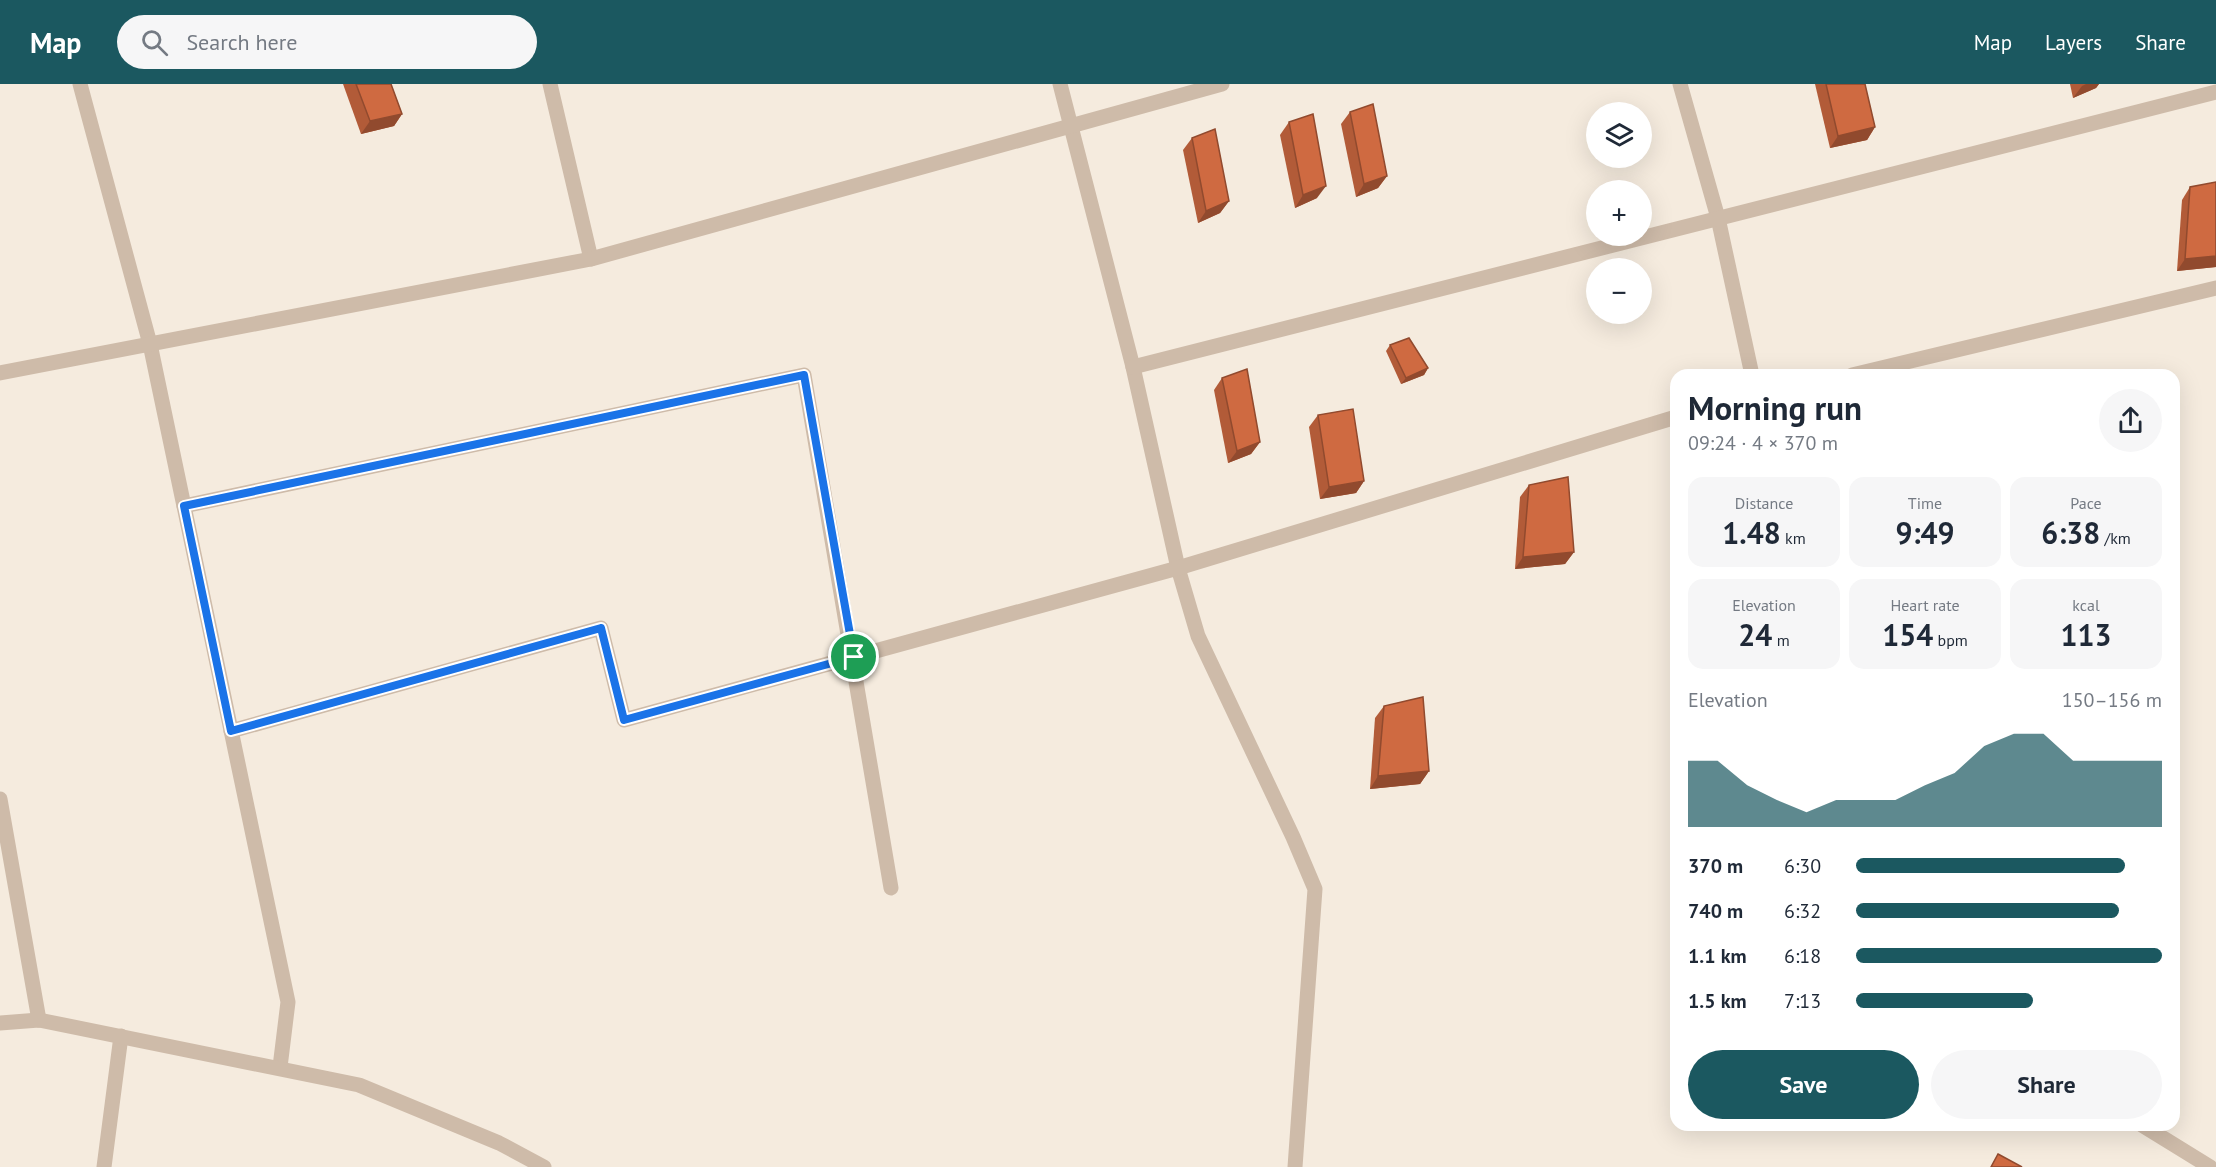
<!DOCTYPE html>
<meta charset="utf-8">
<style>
:root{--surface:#fff;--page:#f6f6f7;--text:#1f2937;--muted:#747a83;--accent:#1b5860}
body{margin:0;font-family:"PT Sans",sans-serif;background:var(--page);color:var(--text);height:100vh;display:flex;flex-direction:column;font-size:22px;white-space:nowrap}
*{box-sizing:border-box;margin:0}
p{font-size:20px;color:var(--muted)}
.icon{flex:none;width:33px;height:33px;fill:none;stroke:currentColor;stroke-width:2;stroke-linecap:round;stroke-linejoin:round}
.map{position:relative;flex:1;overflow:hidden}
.side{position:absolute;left:1670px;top:285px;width:510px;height:762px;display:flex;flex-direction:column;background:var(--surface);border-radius:18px;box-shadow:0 6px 24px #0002}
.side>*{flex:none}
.buttons{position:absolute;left:1586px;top:18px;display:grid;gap:12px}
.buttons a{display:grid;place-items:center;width:66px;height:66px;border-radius:50%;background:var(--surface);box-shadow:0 6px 24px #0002;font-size:30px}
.pin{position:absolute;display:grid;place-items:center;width:51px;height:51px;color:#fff;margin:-26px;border:3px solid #fff;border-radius:50%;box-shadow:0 2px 6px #0007}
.round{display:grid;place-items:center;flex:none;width:63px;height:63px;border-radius:32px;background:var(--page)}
.summary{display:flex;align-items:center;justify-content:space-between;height:102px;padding:0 18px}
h1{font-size:33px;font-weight:700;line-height:45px}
.metrics{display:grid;grid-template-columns:repeat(3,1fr);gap:9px;height:102px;padding:6px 18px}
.metrics div{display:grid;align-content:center;border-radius:15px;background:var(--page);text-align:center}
.metrics b{font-size:30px;font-weight:700}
.metrics small{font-size:16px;font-weight:400}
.metrics p{font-size:16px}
.chart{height:168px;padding:12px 18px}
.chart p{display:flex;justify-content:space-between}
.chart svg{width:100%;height:108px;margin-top:6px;fill:var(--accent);opacity:.7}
.button{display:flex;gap:12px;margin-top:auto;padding:12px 18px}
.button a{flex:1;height:69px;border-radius:36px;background:var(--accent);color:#fff;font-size:24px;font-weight:700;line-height:69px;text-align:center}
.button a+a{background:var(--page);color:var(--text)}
ul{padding:0 18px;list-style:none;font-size:20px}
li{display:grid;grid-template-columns:96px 72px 1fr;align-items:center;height:45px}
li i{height:15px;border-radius:8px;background:var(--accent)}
header{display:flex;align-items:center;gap:36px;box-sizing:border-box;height:84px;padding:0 30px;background:var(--accent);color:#fff}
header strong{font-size:28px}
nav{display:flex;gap:33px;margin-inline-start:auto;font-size:21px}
.search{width:420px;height:54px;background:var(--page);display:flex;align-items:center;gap:15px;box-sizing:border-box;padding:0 21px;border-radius:33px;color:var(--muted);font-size:22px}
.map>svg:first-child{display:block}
</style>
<header>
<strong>Map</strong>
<div class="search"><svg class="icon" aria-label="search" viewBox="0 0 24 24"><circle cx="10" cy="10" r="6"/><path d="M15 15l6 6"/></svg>Search here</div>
<nav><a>Map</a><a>Layers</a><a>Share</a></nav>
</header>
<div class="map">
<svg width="2216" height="1083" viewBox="0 0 2216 1083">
<rect width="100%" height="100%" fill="#f5ebde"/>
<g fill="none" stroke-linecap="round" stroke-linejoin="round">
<g stroke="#cebba9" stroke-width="15">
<path d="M 80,0 L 150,260 L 288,918 L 280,983"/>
<path d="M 550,0 L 591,175"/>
<path d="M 1060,0 L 1133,283 L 1178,484 L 1198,552 L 1293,753 L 1315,805 L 1295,1083"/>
<path d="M 1680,0 L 1718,134 L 1752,291"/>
<path d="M 1133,283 L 2216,8"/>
<path d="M 1852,291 L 2216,204"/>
<path d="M 184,422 L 804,291 L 891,804"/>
<path d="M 231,647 L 601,544 L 624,636 L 1178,484 L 1676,333"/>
<path d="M 0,715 L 39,936"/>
<path d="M 2142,1041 L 2210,1083"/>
<path d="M 104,1083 L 121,952"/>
</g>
<g stroke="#cebba9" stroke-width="15">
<path d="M 0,289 L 591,175 L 1222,0"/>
<path d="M 0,939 L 39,936 L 359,1001 L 499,1059 L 544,1083"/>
</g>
</g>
<g fill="#b25b38">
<path d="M 343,0 L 391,0 L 402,30 L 394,42 L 361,50 Z"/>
<path d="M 1815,0 L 1865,0 L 1875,43 L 1867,56 L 1830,64 Z"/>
<path d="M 2070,0 L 2099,0 L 2096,4 L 2073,14 Z"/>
<path d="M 1350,28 L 1387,92 L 1378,104 L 1356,113 L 1341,40 Z"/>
<path d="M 1289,38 L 1317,114 L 1295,124 L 1280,51 Z"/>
<path d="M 1192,54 L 1229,117 L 1220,129 L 1198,139 L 1183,66 Z"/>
<path d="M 2190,103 L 2216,183 L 2177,187 L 2182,116 Z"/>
<path d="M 1390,261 L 1428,284 L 1424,291 L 1401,300 L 1386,267 Z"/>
<path d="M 1222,294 L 1260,358 L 1251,370 L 1228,379 L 1214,306 Z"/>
<path d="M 1318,331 L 1364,397 L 1356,409 L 1320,415 L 1309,343 Z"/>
<path d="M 1529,401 L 1574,468 L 1565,480 L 1515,485 L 1520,413 Z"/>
<path d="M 1384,622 L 1429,687 L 1420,700 L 1370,705 L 1375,634 Z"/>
</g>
<g fill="#914a2e">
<path d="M 2086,0 L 2099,0 L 2096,4 L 2073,14 L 2082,2 Z"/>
<path d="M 402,30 L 394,42 L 361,50 L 370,37 Z"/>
<path d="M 1875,43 L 1867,56 L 1830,64 L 1838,52 Z"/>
<path d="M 1387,92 L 1378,104 L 1356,113 L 1364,100 Z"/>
<path d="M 1326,102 L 1317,114 L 1295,124 L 1303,111 Z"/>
<path d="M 1229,117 L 1220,129 L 1198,139 L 1206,127 Z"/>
<path d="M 2216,172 L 2216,183 L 2177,187 L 2185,175 Z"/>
<path d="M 1428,284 L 1424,291 L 1401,300 L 1406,294 Z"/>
<path d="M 1260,358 L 1251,370 L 1228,379 L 1237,367 Z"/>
<path d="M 1364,397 L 1356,409 L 1320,415 L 1329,403 Z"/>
<path d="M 1574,468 L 1565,480 L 1515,485 L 1523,473 Z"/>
<path d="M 1429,687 L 1420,700 L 1370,705 L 1378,692 Z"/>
</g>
<g fill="#cf6a41" stroke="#914a2e" stroke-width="1.5">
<path d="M 356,0 L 391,0 L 402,30 L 370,37 Z"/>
<path d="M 1826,0 L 1865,0 L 1875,43 L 1838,52 Z"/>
<path d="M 1373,20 L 1387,92 L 1364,100 L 1350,28 Z"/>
<path d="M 1313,30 L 1326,102 L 1303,111 L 1289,38 Z"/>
<path d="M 1215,45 L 1229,117 L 1206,127 L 1192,54 Z"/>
<path d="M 2216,98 L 2216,172 L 2185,175 L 2190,103 Z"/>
<path d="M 1409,254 L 1428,284 L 1406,294 L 1390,261 Z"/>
<path d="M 1247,285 L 1260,358 L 1237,367 L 1222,294 Z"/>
<path d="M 1353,325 L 1364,397 L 1329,403 L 1318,331 Z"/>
<path d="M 1568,393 L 1574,468 L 1523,473 L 1529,401 Z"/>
<path d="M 1423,613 L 1429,687 L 1378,692 L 1384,622 Z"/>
<path d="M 1998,1070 L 2022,1083 L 1991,1083 Z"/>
</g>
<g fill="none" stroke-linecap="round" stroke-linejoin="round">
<defs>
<path id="route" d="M 804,291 L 854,573 L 624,636 L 601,544 L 231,647 L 184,422 Z"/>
</defs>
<use href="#route" stroke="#fff" stroke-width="12"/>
<use href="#route" stroke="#1a73e8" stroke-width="8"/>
</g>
</svg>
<div class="buttons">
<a><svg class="icon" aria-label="layers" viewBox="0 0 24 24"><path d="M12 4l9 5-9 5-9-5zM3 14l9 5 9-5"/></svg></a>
<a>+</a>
<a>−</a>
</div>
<div class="pin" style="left:854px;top:573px;background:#1e9e55"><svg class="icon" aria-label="arrive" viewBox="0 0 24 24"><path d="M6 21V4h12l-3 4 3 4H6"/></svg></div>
<section class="side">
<div class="summary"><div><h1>Morning run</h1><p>09:24 · 4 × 370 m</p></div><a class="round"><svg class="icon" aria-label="share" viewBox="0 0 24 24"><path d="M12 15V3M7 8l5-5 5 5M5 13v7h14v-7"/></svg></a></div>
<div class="metrics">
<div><p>Distance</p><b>1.48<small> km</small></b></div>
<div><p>Time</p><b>9:49</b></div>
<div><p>Pace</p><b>6:38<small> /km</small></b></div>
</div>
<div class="metrics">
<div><p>Elevation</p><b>24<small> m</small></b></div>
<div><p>Heart rate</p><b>154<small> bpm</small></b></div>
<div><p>kcal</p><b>113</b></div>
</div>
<div class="chart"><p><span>Elevation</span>150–156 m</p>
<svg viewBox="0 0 160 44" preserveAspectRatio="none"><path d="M0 44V17L10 17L20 27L30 33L40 38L50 33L60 33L70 33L80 27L90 22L100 11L110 6L120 6L130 17L140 17L150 17L160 17V44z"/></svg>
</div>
<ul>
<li><b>370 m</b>6:30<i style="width:88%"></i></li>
<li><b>740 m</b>6:32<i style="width:86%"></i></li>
<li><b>1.1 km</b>6:18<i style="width:100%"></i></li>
<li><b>1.5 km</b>7:13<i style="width:58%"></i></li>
</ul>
<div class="button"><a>Save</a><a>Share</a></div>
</section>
</div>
